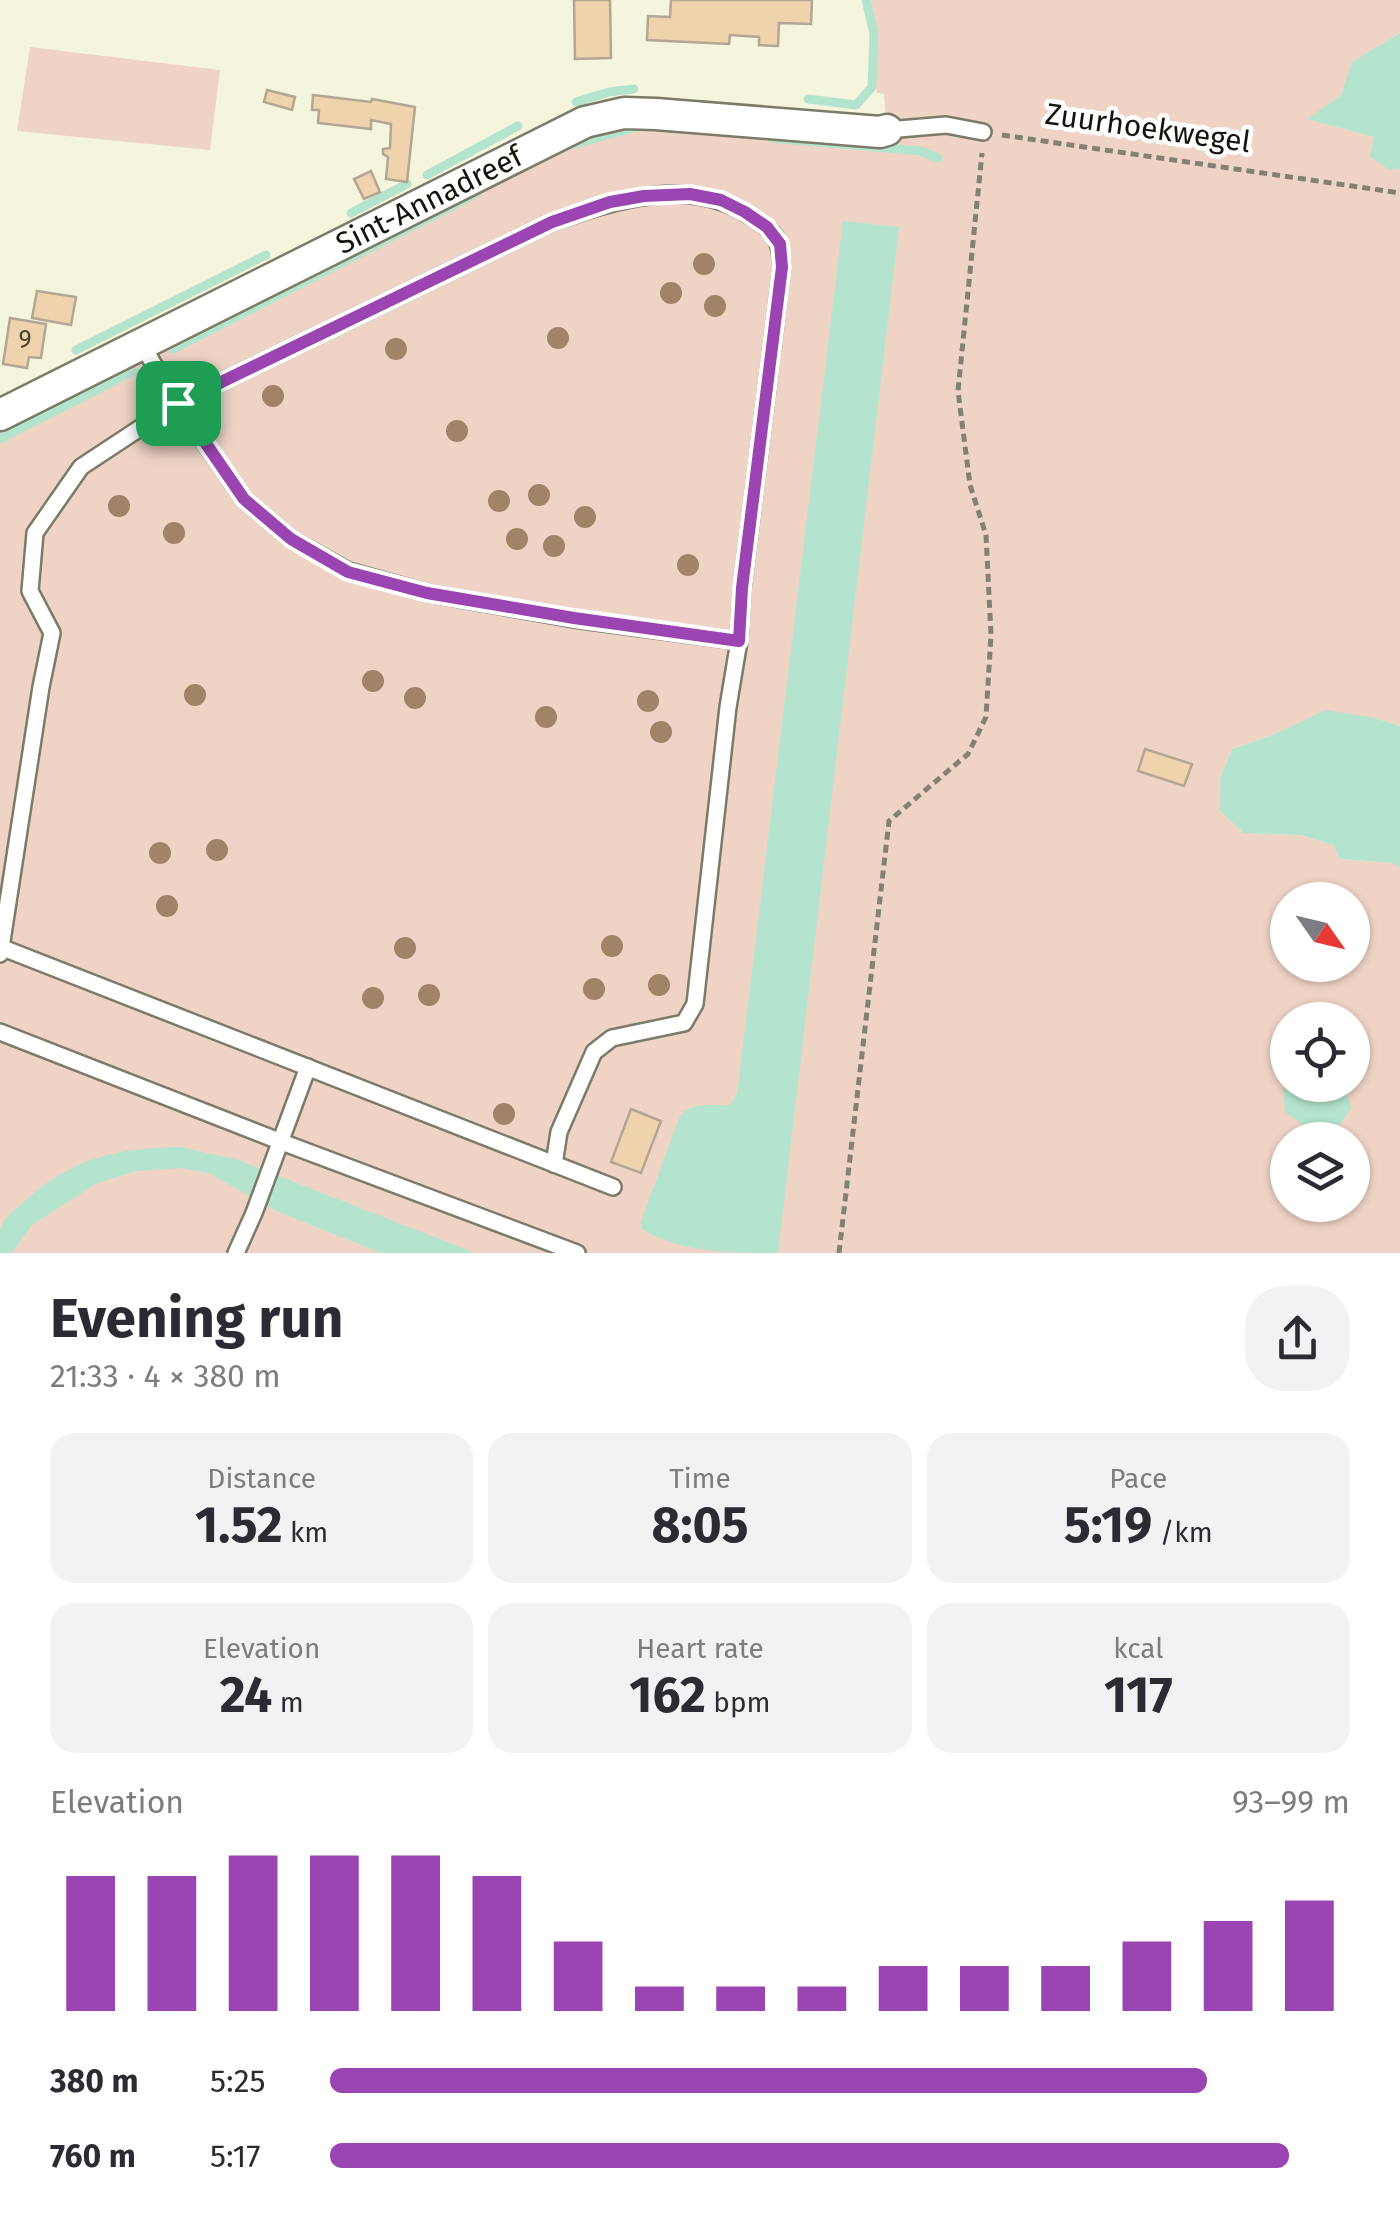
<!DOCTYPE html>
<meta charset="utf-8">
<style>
:root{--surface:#fff;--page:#f2f2f3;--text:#2b2b33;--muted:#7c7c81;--accent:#9b45b2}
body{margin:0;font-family:"Fira Sans",sans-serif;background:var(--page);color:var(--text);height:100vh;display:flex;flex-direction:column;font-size:38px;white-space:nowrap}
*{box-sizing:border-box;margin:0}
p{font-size:32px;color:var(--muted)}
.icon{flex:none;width:55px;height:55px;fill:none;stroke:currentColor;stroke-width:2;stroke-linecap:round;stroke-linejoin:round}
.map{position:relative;height:1253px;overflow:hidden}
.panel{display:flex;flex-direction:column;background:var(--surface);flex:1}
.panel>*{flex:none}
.needle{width:65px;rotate:124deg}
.fabs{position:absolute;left:1270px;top:882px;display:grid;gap:20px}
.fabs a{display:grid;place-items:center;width:100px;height:100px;border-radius:50%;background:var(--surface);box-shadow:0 2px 8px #0004;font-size:50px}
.pin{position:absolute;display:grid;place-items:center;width:85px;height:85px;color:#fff;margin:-42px;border-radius:20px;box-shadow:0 5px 15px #0006}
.round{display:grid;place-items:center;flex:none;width:105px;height:105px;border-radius:40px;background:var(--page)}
.overview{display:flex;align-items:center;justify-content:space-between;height:170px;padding:0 50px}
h1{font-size:55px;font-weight:700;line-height:75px}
.figures{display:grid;grid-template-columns:repeat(3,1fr);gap:15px;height:170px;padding:10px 50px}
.figures div{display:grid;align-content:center;border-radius:25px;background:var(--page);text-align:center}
.figures b{font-size:50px;font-weight:700}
.figures small{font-size:28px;font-weight:400}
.figures p{font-size:28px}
.chart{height:280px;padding:20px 50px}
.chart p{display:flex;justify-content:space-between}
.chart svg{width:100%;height:180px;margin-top:10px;stroke:var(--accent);stroke-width:6}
ul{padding:0 50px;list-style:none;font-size:32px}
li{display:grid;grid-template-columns:160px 120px 1fr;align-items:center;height:75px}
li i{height:25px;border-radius:12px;background:var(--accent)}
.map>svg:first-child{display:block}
</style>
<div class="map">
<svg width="1400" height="1253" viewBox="0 0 1400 1253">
<rect width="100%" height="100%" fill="#f5f5de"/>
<g fill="#efd4c6" fill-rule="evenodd">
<path d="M 865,0 L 1400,0 L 1400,33 L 1353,62 L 1341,95 L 1309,119 L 1374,137 L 1390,170 L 1400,169 L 1400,726 L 1375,718 L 1275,734 L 1232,749 L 1220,778 L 1219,810 L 1243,833 L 1301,835 L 1334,845 L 1340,859 L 1394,863 L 1400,868 L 1400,1253 L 0,1253 L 0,422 L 627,118 L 887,140 L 884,94 L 877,93 ZM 1288,900 L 1352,900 L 1352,965 L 1288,965 ZM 1288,1020 L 1352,1020 L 1352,1085 L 1288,1085 ZM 1288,1140 L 1352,1140 L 1352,1205 L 1288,1205 Z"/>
<path d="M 30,47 L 220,70 L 210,150 L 17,131 Z"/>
</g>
<g fill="#b4e4ce">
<path d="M 1400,33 L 1400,169 L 1390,170 L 1370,157 L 1374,137 L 1307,119 L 1341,95 L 1352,62 Z"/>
<path d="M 843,221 L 899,227 L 778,1253 C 731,1253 681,1253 642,1229 L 641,1221 L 680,1116 C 692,1101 712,1106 730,1105 L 737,1094 Z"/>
<path d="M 1326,710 L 1375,718 L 1400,726 L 1400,868 L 1393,863 L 1340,859 L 1333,845 L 1301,835 L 1243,833 L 1219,810 L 1220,778 L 1232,749 L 1275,734 Z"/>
<path d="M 1287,1073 L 1288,1085 L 1344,1085 L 1351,1108 L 1339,1126 L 1325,1131 L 1320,1140 L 1307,1140 L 1298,1134 L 1302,1124 L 1285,1112 L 1283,1088 Z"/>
<path d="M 181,1147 L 238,1160 L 475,1253 L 381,1253 L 281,1213 L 208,1173 L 181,1168 L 137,1171 L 97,1183 L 32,1225 L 12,1253 L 0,1253 C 0,1246 0,1237 0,1230 C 2,1218 16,1209 25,1201 C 72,1157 119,1148 181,1147 Z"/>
</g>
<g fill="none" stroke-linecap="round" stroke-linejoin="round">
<g stroke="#b4e4ce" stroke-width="9">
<path d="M 808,99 L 856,105 L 872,87 L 874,34 L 866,0"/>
<path d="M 576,102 L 609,92 L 634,89"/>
<path d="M 772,138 L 921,151 L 938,158"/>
<path d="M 570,145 L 637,127"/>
<path d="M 427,175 L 518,126"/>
<path d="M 351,213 L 407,184"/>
<path d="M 173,349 L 477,193"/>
<path d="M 76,350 L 266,255"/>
<path d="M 0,439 L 133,371"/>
</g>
</g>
<g fill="#eed3ad" stroke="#b3a694" stroke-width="2.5">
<path d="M 574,0 L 610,0 L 611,58 L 575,59 Z"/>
<path d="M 671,0 L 812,0 L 811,24 L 779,23 L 778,46 L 776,46 L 759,45 L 759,37 L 730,35 L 729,44 L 647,40 L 648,16 L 670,17 Z"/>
<path d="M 267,90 L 295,97 L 292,110 L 264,102 Z"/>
<path d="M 313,95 L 371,102 L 372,99 L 415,107 L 407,182 L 386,179 L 388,157 L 383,154 L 383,149 L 390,148 L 391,124 L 371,120 L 371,129 L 318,123 L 319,110 L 312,110 Z"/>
<path d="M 371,171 L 380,192 L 364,199 L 354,179 Z"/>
<path d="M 37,291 L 76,297 L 71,325 L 32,318 Z"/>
<path d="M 10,318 L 46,324 L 41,358 L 29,357 L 27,368 L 3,364 Z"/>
<path d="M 1145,749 L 1192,764 L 1184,786 L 1138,771 Z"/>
<path d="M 631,1109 L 661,1121 L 641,1173 L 611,1162 Z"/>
</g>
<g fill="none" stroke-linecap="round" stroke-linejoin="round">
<defs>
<g id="lane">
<path d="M 887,130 L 946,125 L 983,132"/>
<path d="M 142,344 L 167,388 L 244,499 L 291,539 L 348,571 L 427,593 L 574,619 L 739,641"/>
<path d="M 3,948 L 613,1187"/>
<path d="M 0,954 L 41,687 L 52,633 L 30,591 L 35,533 L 81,467 L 178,403 L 552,222 C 616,200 691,175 752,217 C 776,232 780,239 782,267 L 742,589 L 739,641 L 728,707 L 695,1004 L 684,1023 L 612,1038 L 594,1052 L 559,1132 L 554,1164"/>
<path d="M 0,1032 L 279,1141 L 577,1253"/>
<path d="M 236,1253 L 254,1213 L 308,1067"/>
</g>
<g id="street">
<path id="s1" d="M 0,415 L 585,122 L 624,113 L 656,114 L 880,132 L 887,130"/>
</g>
</defs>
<use href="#lane" stroke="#7c7b67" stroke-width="20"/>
<use href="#street" stroke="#7c7b67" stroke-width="35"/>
<g stroke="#828273" stroke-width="5" stroke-dasharray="8 5" stroke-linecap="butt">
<path d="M 1002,135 L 1400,193"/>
<path d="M 839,1253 L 889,821 L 968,754 L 986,717 L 991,635 L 986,535 L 970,485 L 958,391 L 982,153"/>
</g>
<use href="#lane" stroke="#fff" stroke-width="15"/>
<use href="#street" stroke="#fff" stroke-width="30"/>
</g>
<g fill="#a18467">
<circle cx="704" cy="264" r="11"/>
<circle cx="671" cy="293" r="11"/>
<circle cx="715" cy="306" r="11"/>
<circle cx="558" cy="338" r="11"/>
<circle cx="396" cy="349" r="11"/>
<circle cx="273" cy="396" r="11"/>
<circle cx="457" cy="431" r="11"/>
<circle cx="539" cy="495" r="11"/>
<circle cx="499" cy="501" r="11"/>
<circle cx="119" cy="506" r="11"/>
<circle cx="585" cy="517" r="11"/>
<circle cx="174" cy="533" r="11"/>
<circle cx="517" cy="539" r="11"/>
<circle cx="554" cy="546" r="11"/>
<circle cx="688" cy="565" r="11"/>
<circle cx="373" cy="681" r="11"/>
<circle cx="195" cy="695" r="11"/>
<circle cx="415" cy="698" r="11"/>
<circle cx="648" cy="701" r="11"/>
<circle cx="546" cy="717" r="11"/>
<circle cx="661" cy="732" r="11"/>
<circle cx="217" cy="850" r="11"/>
<circle cx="160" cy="853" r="11"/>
<circle cx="167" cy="906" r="11"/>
<circle cx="612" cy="946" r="11"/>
<circle cx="405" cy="948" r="11"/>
<circle cx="659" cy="985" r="11"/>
<circle cx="594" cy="989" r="11"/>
<circle cx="429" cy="995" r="11"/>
<circle cx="373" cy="998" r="11"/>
<circle cx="504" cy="1114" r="11"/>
</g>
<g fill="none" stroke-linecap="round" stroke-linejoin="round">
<defs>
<path id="route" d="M 690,194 L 721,200 L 745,212 L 767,227 L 780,244 L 782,267 L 742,588 L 739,641 L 574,618 L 427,593 L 348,572 L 291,539 L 244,499 L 178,403 L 552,222 L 610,202 L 644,196 Z"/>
</defs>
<use href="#route" stroke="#fff" stroke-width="20"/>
<use href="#route" stroke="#9b45b2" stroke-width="12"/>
</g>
<g text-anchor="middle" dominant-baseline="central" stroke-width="9" stroke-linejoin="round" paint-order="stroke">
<g font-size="25" fill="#4a4434">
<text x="25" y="340">9</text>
</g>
<g font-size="30" fill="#14140c" stroke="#fff">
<text transform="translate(1148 128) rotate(8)">Zuurhoekwegel</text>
<text stroke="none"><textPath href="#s1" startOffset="480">Sint-Annadreef</textPath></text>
</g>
</g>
</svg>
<div class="fabs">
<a><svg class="needle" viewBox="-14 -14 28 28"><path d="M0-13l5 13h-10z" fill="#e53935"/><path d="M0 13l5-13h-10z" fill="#7c7c81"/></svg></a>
<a><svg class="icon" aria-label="locate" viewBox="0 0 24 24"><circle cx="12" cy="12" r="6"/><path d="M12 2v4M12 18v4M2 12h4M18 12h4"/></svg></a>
<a><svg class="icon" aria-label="layers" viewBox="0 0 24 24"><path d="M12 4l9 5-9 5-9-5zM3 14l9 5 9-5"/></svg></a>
</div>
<div class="pin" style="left:178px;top:403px;background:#1e9e55"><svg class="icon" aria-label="arrive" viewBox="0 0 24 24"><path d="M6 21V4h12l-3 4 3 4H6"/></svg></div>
</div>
<section class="panel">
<div class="overview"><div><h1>Evening run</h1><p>21:33 · 4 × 380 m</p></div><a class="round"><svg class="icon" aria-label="share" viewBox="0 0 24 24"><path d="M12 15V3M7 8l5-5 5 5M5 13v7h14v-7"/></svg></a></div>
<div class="figures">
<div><p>Distance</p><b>1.52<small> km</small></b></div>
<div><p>Time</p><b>8:05</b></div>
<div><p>Pace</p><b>5:19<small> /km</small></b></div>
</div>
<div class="figures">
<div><p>Elevation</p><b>24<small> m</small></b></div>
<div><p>Heart rate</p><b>162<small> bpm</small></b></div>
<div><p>kcal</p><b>117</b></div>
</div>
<div class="chart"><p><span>Elevation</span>93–99 m</p>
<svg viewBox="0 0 160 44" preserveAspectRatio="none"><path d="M5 44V11M15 44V11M25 44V6M35 44V6M45 44V6M55 44V11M65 44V27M75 44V38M85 44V38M95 44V38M105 44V33M115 44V33M125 44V33M135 44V27M145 44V22M155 44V17"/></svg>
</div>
<ul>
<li><b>380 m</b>5:25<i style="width:86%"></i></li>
<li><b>760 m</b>5:17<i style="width:94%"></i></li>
</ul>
</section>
